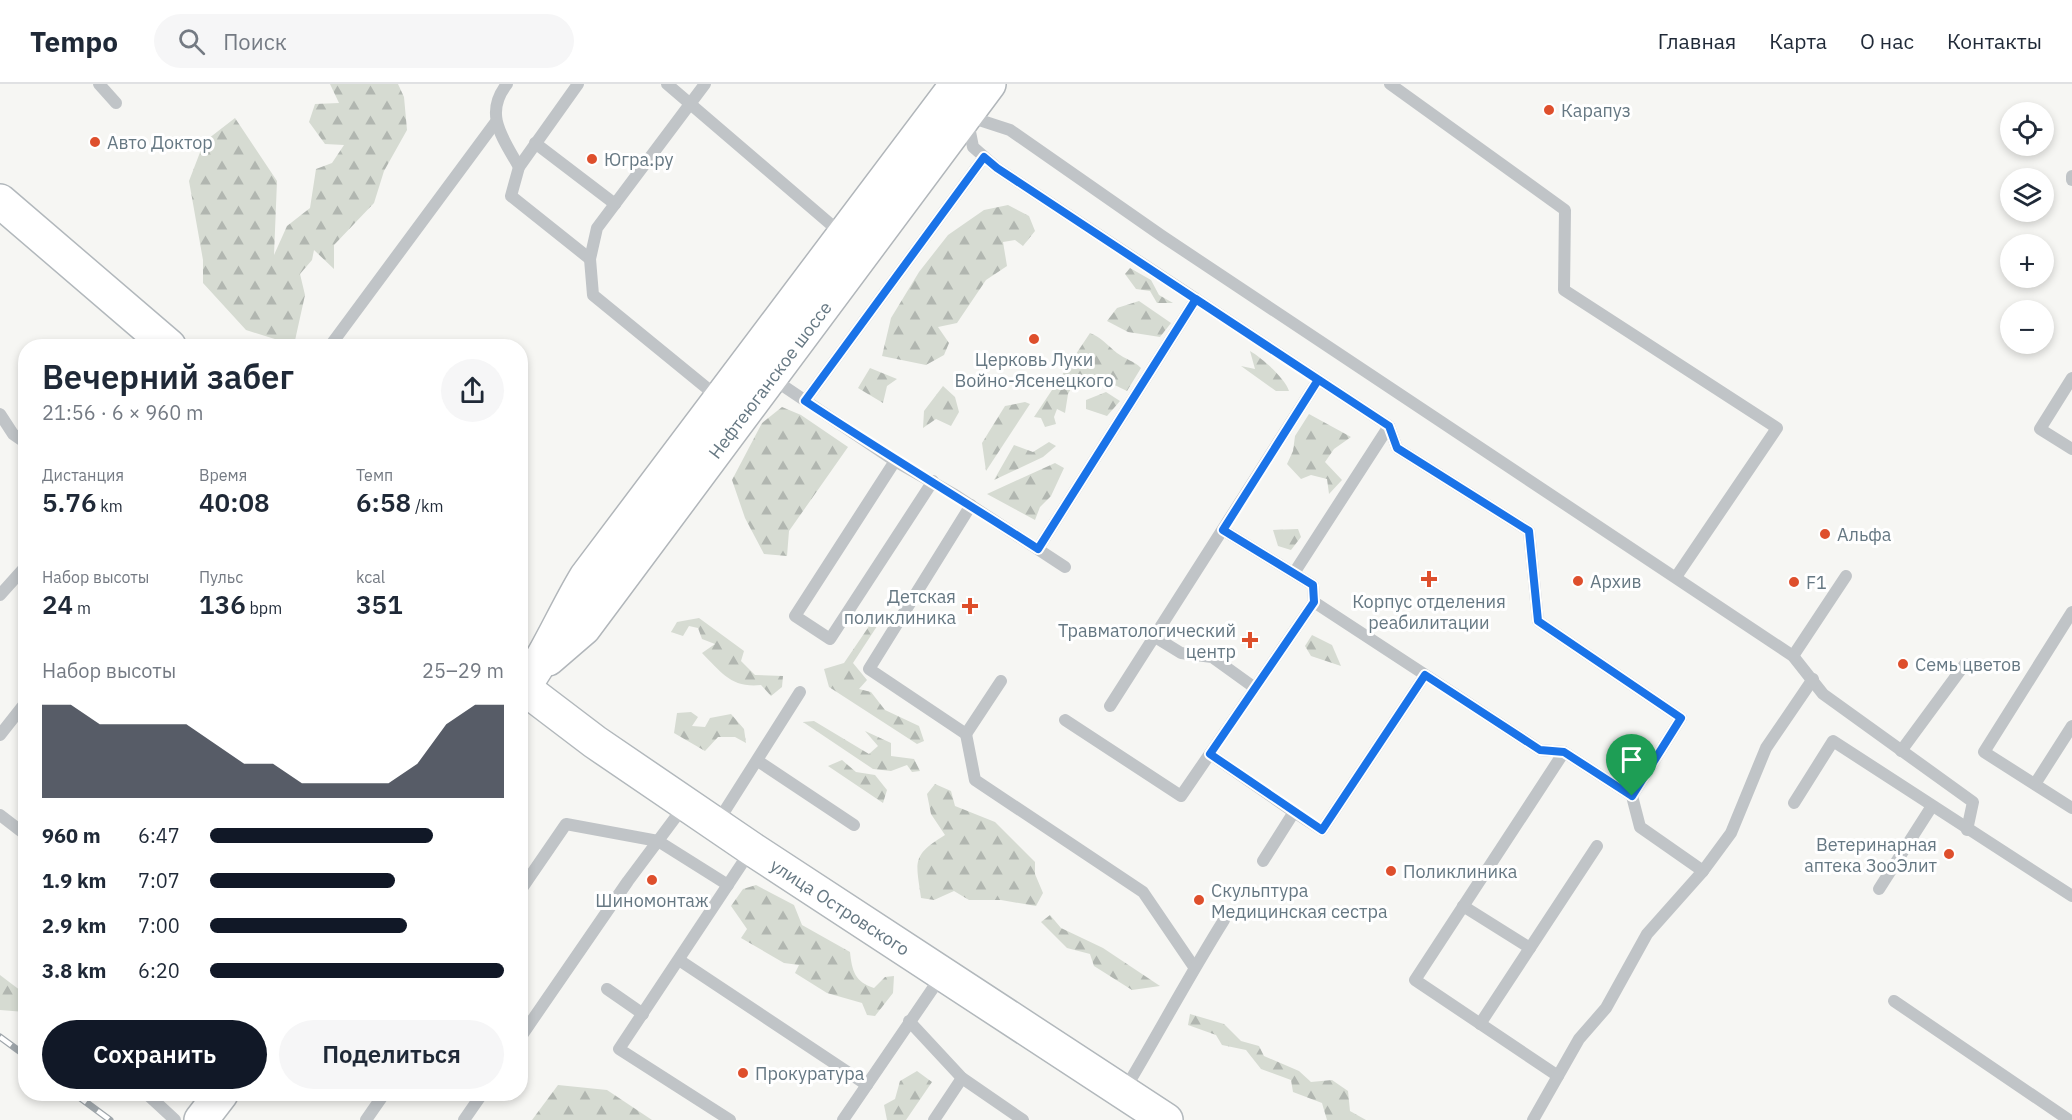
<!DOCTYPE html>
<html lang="ru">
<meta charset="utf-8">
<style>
:root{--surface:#fff;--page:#f6f6f7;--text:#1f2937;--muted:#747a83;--line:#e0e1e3;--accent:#111827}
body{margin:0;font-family:"IBM Plex Sans",sans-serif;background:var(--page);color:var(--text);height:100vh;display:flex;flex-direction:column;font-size:22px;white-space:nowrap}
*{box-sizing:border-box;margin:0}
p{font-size:20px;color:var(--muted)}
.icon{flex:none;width:33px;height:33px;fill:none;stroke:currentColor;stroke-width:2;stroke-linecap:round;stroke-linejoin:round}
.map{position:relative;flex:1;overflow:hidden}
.details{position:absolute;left:18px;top:255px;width:510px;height:762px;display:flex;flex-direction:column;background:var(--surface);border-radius:24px;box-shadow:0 3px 9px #0003}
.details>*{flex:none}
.buttons{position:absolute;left:2000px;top:18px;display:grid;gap:12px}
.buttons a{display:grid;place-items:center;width:54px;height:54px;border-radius:50%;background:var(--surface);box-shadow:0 3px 9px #0003;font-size:30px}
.pin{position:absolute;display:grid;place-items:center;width:51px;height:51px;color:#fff;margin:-62px -26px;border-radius:50% 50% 50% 0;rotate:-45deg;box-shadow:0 0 6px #0007}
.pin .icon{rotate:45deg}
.round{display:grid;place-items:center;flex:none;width:63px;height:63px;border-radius:32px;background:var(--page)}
.summary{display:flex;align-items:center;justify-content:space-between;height:102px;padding:0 24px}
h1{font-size:33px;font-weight:600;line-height:45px}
.figures{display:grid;grid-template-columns:repeat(3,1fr);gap:9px;height:102px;padding:6px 24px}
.figures div{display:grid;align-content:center}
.figures b{font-size:26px;font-weight:600}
.figures small{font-size:16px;font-weight:400}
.figures p{font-size:16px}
.chart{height:168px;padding:12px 24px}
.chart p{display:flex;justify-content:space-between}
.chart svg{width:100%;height:108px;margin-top:6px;fill:var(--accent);opacity:.7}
.cta{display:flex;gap:12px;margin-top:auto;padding:12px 24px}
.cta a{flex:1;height:69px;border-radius:36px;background:var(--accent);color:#fff;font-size:24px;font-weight:600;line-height:69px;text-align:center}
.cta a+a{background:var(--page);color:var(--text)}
ul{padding:0 24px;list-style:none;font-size:20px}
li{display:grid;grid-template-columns:96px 72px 1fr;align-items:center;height:45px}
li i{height:15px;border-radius:8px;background:var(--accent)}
header{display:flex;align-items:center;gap:36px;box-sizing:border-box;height:84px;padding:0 30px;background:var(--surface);border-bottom:2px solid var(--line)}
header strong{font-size:28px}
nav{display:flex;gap:33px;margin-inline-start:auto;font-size:21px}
.search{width:420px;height:54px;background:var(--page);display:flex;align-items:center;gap:15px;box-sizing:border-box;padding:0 21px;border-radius:33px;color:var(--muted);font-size:22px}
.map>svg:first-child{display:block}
</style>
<header>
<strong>Tempo</strong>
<div class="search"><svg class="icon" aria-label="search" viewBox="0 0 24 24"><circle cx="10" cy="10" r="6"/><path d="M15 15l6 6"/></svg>Поиск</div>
<nav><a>Главная</a><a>Карта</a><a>О нас</a><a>Контакты</a></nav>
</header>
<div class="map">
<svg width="2072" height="1036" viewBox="0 0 2072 1036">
<defs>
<pattern id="forest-firs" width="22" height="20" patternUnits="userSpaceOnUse" patternTransform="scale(1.5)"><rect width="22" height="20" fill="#d6dbd2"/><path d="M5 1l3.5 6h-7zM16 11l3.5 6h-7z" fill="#b1b6b0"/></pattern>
</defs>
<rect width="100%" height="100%" fill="#f6f6f3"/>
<g fill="url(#forest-firs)">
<path d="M 330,0 L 398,0 L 404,13 L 407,46 L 384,87 L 374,119 L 334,161 L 334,185 L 314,166 L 312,176 L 300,190 L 305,211 L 294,261 L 246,246 L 203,199 L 203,176 L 189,97 L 204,58 L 235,34 L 277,97 L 274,171 L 287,142 L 310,124 L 316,85 L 332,79 L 344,61 L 325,60 L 309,38 L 315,20 L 339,19 Z"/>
<path d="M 1008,121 L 1029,132 L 1035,147 L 1023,162 L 1015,156 L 1003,158 L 1007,182 L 986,196 L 957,239 L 938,243 L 949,259 L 944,271 L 926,281 L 882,272 L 891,234 L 919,188 L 948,151 L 984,126 Z"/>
<path d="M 1130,184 L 1151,196 L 1159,211 L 1173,219 L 1157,219 L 1150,207 L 1136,205 L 1125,190 Z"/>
<path d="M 1139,217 L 1171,239 L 1160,253 L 1128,248 L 1107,237 L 1117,224 Z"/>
<path d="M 1090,249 C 1101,253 1107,261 1117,269 C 1125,275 1134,277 1141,284 L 1127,307 L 1092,290 L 1078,292 L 1068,310 L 1065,329 L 1057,325 L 1054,333 L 1056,340 L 1045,343 L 1041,334 L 1034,333 Z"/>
<path d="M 1250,267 C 1262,274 1285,294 1289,307 L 1276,307 L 1241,282 L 1255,285 Z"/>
<path d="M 870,284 L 897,295 L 887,302 L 883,319 L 858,304 Z"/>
<path d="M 943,302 L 955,313 L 959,328 L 951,342 L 936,335 L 923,344 L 924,327 Z"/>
<path d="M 1106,308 L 1120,317 L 1107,332 L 1086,325 L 1086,316 Z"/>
<path d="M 1025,318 L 1030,320 L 986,387 L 982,359 L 1005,322 Z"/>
<path d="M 782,323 L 801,331 L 848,363 L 789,447 L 787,472 L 764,470 L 745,434 L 732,396 L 762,339 Z"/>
<path d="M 1309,330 L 1351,353 L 1334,365 L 1325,378 L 1342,396 L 1329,410 L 1327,395 L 1311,391 L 1301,395 L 1287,380 L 1293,367 L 1295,352 Z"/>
<path d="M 1049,358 L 1056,362 L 1043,373 L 994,396 L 1014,361 L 1033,368 Z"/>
<path d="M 1055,379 L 1064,384 L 1051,412 L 1040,423 L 1035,436 L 987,410 Z"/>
<path d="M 1298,445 L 1301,453 L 1291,466 L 1278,462 L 1273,446 Z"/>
<path d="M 878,529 L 883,533 L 853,579 L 867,596 L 859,605 L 871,608 L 885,626 L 919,642 L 924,657 L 917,660 L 829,603 L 824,585 L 844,579 Z"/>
<path d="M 699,534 L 744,567 L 741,577 L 755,591 L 783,592 L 782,603 L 771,612 L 761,601 C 731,604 722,589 702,569 L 715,560 L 702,555 L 698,544 L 689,542 L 683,552 L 671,548 L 677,538 Z"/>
<path d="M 1312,551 L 1332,561 L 1341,582 L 1311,572 L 1305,562 Z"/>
<path d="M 691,628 L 698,633 L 692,642 L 705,643 L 710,634 L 731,630 L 744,645 L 746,659 L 735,653 L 718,653 L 705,667 L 674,649 L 677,629 Z"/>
<path d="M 814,637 L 869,670 L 878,662 L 865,647 L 891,659 L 891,672 L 914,675 L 920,687 L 912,688 L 907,681 L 891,687 L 873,685 L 803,638 Z"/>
<path d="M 842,676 L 856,688 L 875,691 L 887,706 L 883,719 L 828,682 Z"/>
<path d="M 935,700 L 951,707 L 955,722 L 995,738 L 1035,778 L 1035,790 L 1043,809 L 1036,822 L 1001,816 L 969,816 L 954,807 L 934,816 L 921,814 C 916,777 911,772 945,751 L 931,730 L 927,710 Z"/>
<path d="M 756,801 L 794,821 L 802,841 L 850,868 C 852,887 855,898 874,904 L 885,893 L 894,892 L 893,909 L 875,932 L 867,931 L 862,919 L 827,909 L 795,889 L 799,881 L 784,879 L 741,854 L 747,845 L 731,822 L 743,805 Z"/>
<path d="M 1050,831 L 1061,844 L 1103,864 L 1160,902 L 1132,906 L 1094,882 L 1090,870 L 1067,864 L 1041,838 Z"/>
<path d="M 0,891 L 25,910 L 25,928 L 0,926 Z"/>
<path d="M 1190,930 L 1224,940 L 1241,957 L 1259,962 L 1264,972 L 1299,987 L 1311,998 L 1332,996 L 1348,1007 L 1350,1027 L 1366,1036 L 1327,1036 L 1322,1019 L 1293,1008 L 1291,996 L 1261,985 L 1246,966 L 1222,961 L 1216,951 L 1188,941 Z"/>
<path d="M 917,987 L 932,998 L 906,1036 L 887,1036 L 884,1021 L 895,1015 L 900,997 Z"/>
<path d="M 558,1001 L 607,1006 L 652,1036 L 532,1036 Z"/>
</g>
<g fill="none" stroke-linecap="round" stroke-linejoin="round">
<defs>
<g id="secondary">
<path d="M 0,117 L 169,262"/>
<path d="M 520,601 L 595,658 L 752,765 L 1166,1036"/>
</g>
<g id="primary">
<path d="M 548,575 L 584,544 L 989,0"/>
<path d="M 520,608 C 547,572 563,531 586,493 L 957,0"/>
<path d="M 201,1036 L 221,1010"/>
</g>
</defs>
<use href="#secondary" stroke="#b2b8bc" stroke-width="36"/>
<use href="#primary" stroke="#b1b6ba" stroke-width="36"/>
<g stroke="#c0c4c7" stroke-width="12">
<path d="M 99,0 L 116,19"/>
<path d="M 507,0 C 483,30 503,54 519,83"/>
<path d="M 578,0 L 519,83 L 511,112 L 590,175"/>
<path d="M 667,0 L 842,150"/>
<path d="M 705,0 L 597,144 L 590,175 L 593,211 L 719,314"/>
<path d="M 1390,0 L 1565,126 L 1564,206 L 1777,344 L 1676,493"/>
<path d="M 967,32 L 1010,46 L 1162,152 L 1793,572 L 1823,610 L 1973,718 L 1967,746"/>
<path d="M 968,38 L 973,63 L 997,84 L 1389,342 L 1397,364 L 1529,447 L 1538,537 L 1681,634 L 1632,712"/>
<path d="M 535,59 L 615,120"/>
<path d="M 2072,92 L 2072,96"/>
<path d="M 330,262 L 495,39"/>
<path d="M 2072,294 L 2040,345 L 2072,365"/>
<path d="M 773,295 L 895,377 L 955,411 L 1065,483"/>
<path d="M 805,317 L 984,73"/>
<path d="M 0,330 L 13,350 L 26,359"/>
<path d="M 895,377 L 795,532 L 830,555 L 933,397"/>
<path d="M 971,421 L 869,585 L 966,650 L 1001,597"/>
<path d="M 1223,446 L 1313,501 L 1314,518 L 1540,666 L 1564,668 L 1632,712 L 1640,743 L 1703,787"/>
<path d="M 1038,465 L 1196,215"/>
<path d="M 1294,489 L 1389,342"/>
<path d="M 0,511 L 26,482"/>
<path d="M 2072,528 L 1984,668 L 2072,724"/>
<path d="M 1155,553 L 1181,569 L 1212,573 L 1255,604"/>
<path d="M 1793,572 L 1846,492"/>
<path d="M 1110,622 L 1318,296"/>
<path d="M 1065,636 L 1181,712 L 1314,518"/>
<path d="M 966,650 L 975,696 L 1143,808 L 1194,883"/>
<path d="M 0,651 L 26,618"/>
<path d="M 1901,667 L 1965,580"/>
<path d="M 1210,670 L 1294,728 L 1263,777"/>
<path d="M 758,677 L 854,741"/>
<path d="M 2035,700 L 2072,642"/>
<path d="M 1794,719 L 1833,657 L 2072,812"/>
<path d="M 1294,728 L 1322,746 L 1425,591"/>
<path d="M 0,731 L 26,751"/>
<path d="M 717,739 L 800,608"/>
<path d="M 1879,805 L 1932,722"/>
<path d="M 520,807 L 566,740 L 658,757 L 728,801"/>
<path d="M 1463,822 L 1530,864"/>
<path d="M 679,876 L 867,1001"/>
<path d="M 607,905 L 643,930"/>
<path d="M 1894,917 L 2069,1036"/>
<path d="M 909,937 L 962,994 L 1023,1036"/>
<path d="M 1480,940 L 1597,762"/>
<path d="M 520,954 L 628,797 L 684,722"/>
<path d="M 1558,992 L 1415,896 L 1564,668"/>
<path d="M 1124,1007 C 1158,950 1189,892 1224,836"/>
<path d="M 147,1010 L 175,1036"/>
<path d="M 366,1036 L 384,1010"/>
<path d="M 464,1036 L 482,1010"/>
<path d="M 730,1036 L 619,965 L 751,766"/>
<path d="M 843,1036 L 942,891"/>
<path d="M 934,1036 L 962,994"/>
<path d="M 1533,1036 L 1579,955 L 1606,924 L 1647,850 L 1703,787 L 1731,749 L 1766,664 L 1813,595"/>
</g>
<use href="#secondary" stroke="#fff" stroke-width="33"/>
<use href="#primary" stroke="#fff" stroke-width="33"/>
<defs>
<g id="rail">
<path d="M 0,953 L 26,972"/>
<path d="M 75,1010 L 110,1036"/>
</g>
</defs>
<use href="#rail" stroke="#9fa6ab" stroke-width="7"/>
<use href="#rail" stroke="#fff" stroke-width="4.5" stroke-dasharray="14" stroke-linecap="butt"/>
</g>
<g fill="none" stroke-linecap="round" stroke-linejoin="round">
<defs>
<path id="route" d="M 1632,712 L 1681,634 L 1538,537 L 1529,447 L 1397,364 L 1389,342 L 1196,215 L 1038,465 C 961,415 882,368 805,317 L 984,73 L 997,84 L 1318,296 L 1223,446 L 1313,501 L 1314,518 L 1210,670 L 1322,746 L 1425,591 L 1540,666 L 1564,668 L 1632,712"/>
</defs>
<use href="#route" stroke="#fff" stroke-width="12"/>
<use href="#route" stroke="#1a73e8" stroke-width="8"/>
</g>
<g fill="#de4f2c" stroke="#fff" stroke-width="2">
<circle cx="1549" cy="26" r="6"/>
<circle cx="95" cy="58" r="6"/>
<circle cx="592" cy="75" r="6"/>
<circle cx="1034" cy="255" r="6"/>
<circle cx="1825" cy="450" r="6"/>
<path d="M1426 486h6v6h6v6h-6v6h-6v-6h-6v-6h6z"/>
<circle cx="1578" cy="497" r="6"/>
<circle cx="1794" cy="498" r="6"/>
<path d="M967 513h6v6h6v6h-6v6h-6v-6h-6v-6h6z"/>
<path d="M1247 547h6v6h6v6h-6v6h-6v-6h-6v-6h6z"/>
<circle cx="1903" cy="580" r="6"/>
<circle cx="1949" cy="770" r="6"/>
<circle cx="1391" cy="787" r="6"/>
<circle cx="652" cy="796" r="6"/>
<circle cx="1199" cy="816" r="6"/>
<circle cx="743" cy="989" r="6"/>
</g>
<g text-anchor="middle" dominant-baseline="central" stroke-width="6" stroke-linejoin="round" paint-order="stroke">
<g font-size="18" fill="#667883" stroke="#fff" text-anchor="start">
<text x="1561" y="26">Карапуз</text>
<text x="107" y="58">Авто Доктор</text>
<text x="604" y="75">Югра.ру</text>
<text x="1034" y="275" text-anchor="middle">Церковь Луки<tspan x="1034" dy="21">Войно-Ясенецкого</tspan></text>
<text x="1837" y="450">Альфа</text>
<text x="1590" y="497">Архив</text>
<text x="1806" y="498">F1</text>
<text x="956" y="512" text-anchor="end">Детская<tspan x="956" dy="21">поликлиника</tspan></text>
<text x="1429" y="517" text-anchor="middle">Корпус отделения<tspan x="1429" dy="21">реабилитации</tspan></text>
<text x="1236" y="546" text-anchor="end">Травматологический<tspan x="1236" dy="21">центр</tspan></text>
<text x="1915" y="580">Семь цветов</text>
<text x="1937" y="760" text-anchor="end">Ветеринарная<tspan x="1937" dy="21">аптека ЗооЭлит</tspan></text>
<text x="1403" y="787">Поликлиника</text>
<text x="1211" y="806">Скульптура<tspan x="1211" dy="21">Медицинская сестра</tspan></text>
<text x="652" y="816" text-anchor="middle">Шиномонтаж</text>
<text x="755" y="989">Прокуратура</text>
</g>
<g font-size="18" fill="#667883" stroke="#fff">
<text transform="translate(770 296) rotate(-53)">Нефтеюганское шоссе</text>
<text transform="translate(840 823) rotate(33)">улица Островского</text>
</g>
</g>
</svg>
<div class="buttons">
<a><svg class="icon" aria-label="locate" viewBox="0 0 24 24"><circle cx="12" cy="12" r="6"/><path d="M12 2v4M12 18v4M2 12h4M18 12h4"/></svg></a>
<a><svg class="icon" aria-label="layers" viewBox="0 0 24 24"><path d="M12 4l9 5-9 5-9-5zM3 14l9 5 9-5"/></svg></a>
<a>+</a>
<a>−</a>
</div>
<div class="pin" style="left:1632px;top:712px;background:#1e9e55"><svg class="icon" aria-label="arrive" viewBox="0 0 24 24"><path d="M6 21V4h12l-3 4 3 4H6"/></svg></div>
<section class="details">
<div class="summary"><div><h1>Вечерний забег</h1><p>21:56 · 6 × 960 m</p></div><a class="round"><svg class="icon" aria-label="share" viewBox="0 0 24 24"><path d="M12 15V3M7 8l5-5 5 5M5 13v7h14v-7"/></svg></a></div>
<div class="figures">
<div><p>Дистанция</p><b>5.76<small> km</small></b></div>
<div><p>Время</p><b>40:08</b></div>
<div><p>Темп</p><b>6:58<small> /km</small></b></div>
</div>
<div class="figures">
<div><p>Набор высоты</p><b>24<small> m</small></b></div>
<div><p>Пульс</p><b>136<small> bpm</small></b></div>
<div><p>kcal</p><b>351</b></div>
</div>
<div class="chart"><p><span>Набор высоты</span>25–29 m</p>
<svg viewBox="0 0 160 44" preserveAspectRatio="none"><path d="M0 44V6L10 6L20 14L30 14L40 14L50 14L60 22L70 30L80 30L90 38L100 38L110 38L120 38L130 30L140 14L150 6L160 6V44z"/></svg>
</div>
<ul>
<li><b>960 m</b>6:47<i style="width:76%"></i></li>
<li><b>1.9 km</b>7:07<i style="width:63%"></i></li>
<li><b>2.9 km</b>7:00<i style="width:67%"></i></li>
<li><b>3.8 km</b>6:20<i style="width:100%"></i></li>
</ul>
<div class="cta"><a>Сохранить</a><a>Поделиться</a></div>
</section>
</div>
